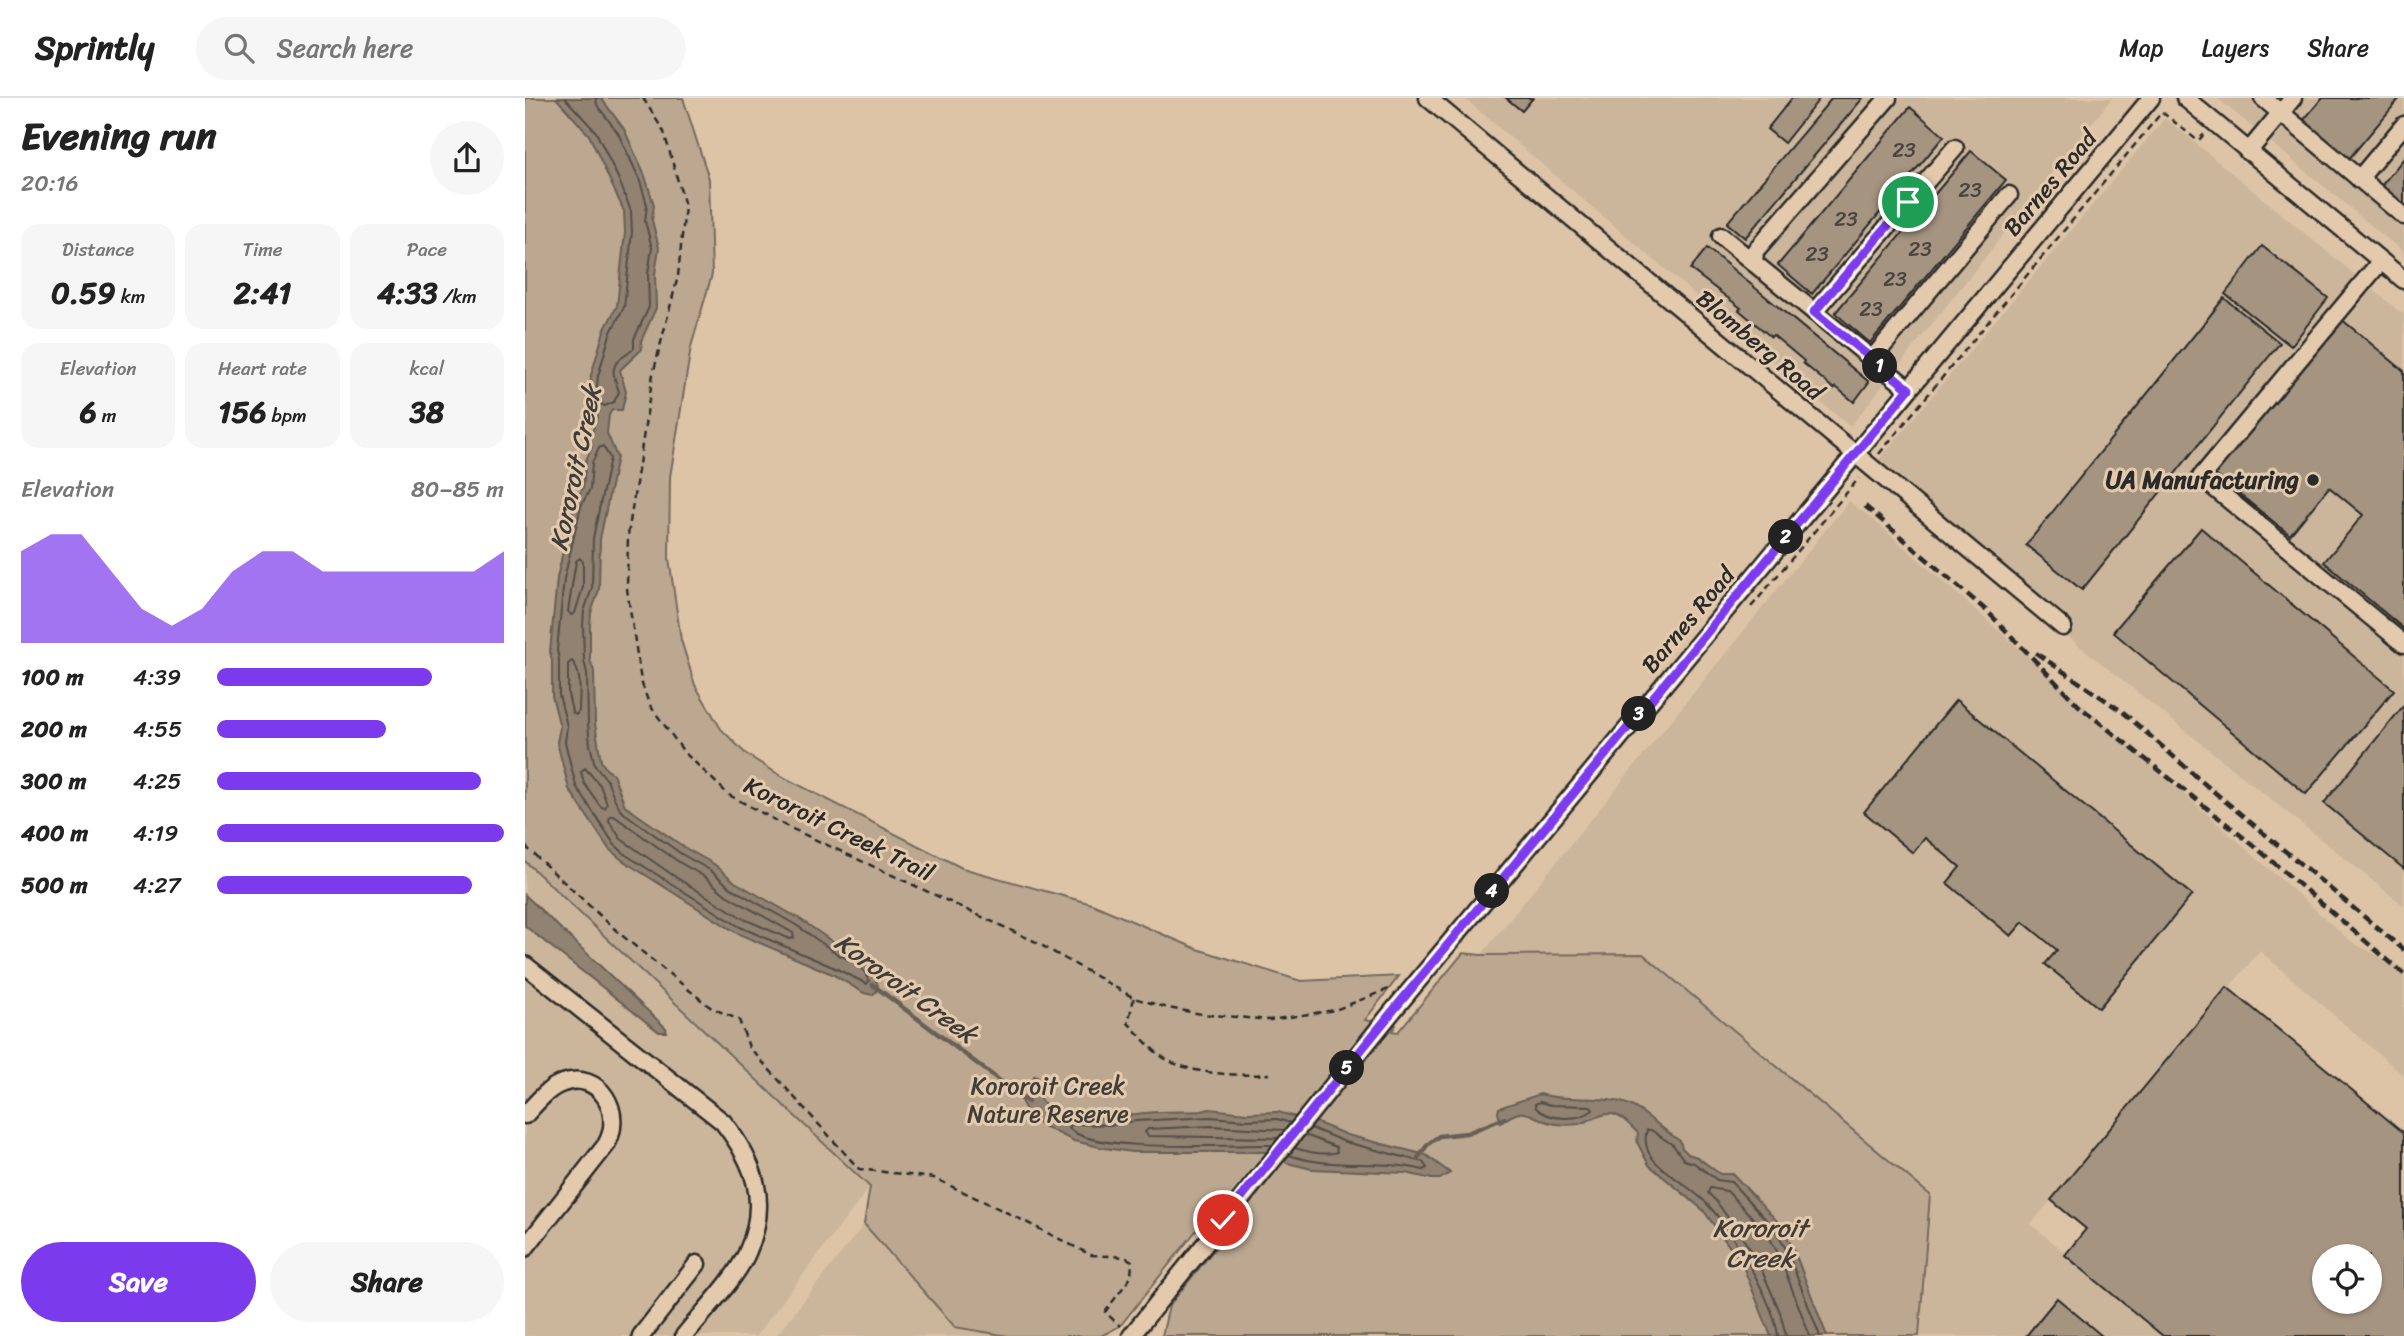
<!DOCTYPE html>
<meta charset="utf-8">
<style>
:root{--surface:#fff;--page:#f6f6f6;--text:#222;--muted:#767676;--line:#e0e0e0;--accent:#7c3aed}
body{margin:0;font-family:Sriracha,sans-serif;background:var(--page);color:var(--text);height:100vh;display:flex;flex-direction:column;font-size:26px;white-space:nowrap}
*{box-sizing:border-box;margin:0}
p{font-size:23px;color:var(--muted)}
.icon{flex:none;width:38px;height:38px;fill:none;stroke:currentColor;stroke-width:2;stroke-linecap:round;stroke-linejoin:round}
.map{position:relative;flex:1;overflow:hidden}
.details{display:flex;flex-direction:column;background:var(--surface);width:525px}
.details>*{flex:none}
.tools{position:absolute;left:1787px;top:1146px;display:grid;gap:14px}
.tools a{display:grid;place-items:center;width:70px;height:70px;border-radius:50%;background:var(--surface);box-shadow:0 2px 5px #0004;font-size:35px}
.pin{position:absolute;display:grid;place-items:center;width:60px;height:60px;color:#fff;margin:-30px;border:4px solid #fff;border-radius:50%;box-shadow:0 2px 7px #0007}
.km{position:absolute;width:35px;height:35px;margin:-18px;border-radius:50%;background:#222;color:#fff;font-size:19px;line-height:35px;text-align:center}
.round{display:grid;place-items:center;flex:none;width:74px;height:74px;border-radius:37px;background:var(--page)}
.headline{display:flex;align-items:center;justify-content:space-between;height:119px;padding:0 21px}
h1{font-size:38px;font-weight:700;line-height:52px}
.stats{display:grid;grid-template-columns:repeat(3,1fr);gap:10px;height:119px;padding:7px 21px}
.stats div{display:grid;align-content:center;border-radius:18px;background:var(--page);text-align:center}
.stats b{font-size:30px;font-weight:700}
.stats small{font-size:19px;font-weight:400}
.stats p{font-size:19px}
.chart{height:196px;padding:14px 21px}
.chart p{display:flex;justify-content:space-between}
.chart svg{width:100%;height:126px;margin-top:7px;fill:var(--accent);opacity:.7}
.action{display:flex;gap:14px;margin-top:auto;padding:14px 21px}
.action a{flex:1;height:80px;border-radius:42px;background:var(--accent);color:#fff;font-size:28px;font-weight:700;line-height:80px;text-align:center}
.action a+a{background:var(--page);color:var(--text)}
ul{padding:0 21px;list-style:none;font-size:23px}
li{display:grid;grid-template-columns:112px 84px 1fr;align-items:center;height:52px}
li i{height:18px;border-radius:9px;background:var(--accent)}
header{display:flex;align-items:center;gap:42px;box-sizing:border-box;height:98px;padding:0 35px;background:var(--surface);border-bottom:2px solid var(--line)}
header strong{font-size:33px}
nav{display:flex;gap:38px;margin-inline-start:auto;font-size:24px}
.search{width:490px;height:63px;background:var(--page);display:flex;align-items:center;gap:18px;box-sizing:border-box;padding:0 24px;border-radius:38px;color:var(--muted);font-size:26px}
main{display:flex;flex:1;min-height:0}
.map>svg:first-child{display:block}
</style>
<header>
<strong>Sprintly</strong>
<div class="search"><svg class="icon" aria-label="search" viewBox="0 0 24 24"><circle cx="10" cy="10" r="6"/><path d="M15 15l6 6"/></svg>Search here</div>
<nav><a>Map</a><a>Layers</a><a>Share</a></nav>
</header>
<main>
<section class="details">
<div class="headline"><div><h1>Evening run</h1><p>20:16</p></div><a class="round"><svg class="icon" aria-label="share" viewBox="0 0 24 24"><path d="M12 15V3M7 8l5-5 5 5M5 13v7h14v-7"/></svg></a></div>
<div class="stats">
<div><p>Distance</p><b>0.59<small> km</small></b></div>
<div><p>Time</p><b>2:41</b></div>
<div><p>Pace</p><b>4:33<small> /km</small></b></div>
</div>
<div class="stats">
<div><p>Elevation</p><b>6<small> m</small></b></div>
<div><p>Heart rate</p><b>156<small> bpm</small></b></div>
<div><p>kcal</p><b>38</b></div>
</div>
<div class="chart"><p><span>Elevation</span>80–85 m</p>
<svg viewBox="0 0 160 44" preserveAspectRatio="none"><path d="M0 44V12L10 6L20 6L30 19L40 32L50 38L60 32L70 19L80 12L90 12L100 19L110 19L120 19L130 19L140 19L150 19L160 12V44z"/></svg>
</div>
<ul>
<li><b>100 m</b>4:39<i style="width:75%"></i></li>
<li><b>200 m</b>4:55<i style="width:59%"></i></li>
<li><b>300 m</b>4:25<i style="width:92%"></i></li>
<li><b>400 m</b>4:19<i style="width:100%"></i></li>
<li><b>500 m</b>4:27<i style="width:89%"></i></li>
</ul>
<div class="action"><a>Save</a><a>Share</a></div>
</section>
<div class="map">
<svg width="1879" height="1238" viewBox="0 0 1879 1238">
<rect width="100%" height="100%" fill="#ddc4a7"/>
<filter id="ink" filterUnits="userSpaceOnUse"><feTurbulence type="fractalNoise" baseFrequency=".0143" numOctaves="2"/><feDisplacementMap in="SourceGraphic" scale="14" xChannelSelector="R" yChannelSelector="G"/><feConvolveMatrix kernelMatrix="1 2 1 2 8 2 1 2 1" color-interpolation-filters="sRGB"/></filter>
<g filter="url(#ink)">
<g fill="#ccb69b">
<path d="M 939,0 L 1587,0 L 1325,329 Z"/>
<path d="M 1692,0 L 1879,0 L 1879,155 L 1876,152 Z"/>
<path d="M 1640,20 L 1879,217 L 1879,808 L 1341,377 Z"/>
<path d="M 1324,403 L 1352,425 L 1828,845 L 1879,871 L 1879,978 L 1735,853 L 1506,1126 L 1640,1238 L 1394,1238 L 1405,1097 L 1118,856 L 956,857 Z"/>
<path d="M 0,763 L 345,1089 L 231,1238 L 0,1238 Z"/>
<path d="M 339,1126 L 430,1229 L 483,1238 L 251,1238 Z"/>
</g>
<path fill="#bca890" stroke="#746a5e" stroke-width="2" d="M 0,0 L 158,0 L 184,81 L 187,176 L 166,249 L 145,379 L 144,460 L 156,542 L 170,587 L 196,631 L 221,656 L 256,678 L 437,770 L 567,806 L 672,851 L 776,883 L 874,878 L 840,922 L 871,927 L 867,933 L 873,934 L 938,855 L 956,857 L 1118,856 L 1405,1097 L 1394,1238 L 637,1238 L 644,1208 L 711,1124 L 682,1119 L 595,1228 L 576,1238 L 483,1238 L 430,1229 L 339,1126 L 345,1089 L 0,763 Z"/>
<g fill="#918272" stroke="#685f56" stroke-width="2">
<path d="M 31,0 L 76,0 L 99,31 L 120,78 L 129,107 L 127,122 L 134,150 L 130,176 L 131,210 L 116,243 L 117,251 L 95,272 L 101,294 L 97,312 L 87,312 L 84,317 L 82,335 L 92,359 L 75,441 L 74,492 L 66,515 L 65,527 L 65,562 L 69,573 L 70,625 L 76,663 L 81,671 L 88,676 L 100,708 L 162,751 L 189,766 L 210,784 L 275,821 L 318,851 L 336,860 L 348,873 L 353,888 L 351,894 L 347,897 L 339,895 L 307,876 L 212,835 L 97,762 L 84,751 L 44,691 L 32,644 L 35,629 L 27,598 L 27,563 L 25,554 L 32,480 L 49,405 L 58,390 L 61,362 L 67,349 L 64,344 L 74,313 L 69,310 L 64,301 L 66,277 L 79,233 L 92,208 L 100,134 L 99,113 L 64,37 Z"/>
<path d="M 0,797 L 141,930 L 142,934 L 134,934 L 0,828 Z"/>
<path d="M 509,978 L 513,979 L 516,989 L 514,1000 C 537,1030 580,1019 611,1016 C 633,1013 655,1014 677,1013 L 684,1011 L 722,1015 L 753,1014 L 793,1025 L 822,1037 L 901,1057 L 925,1075 L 915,1081 L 907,1081 L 881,1075 L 787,1071 L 762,1065 L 747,1054 L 607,1054 L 579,1050 L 549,1043 L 520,1029 L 505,1019 L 496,1003 L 504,995 Z"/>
<path d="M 1015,996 C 1041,1004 1069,997 1096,1004 C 1116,1009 1136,1031 1155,1043 L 1157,1050 L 1163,1056 L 1172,1059 L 1195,1076 L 1208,1076 L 1255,1126 L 1268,1150 L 1302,1238 L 1246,1238 L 1217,1166 L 1178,1112 L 1124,1067 L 1112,1044 L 1113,1035 C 1106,1029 1097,1017 1086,1016 C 1076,1015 1064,1023 1054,1026 C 1047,1027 1039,1027 1032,1026 C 1006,1023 1003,1003 976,1025 L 973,1015 L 974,1010 Z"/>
</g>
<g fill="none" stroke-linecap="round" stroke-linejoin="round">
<g stroke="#544e47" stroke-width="2">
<path d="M 40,0 L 71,34 L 94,82 L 106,113 L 107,134 L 99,209 L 85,236 L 73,278 L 71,299 L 74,305 L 80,308 L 89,304 L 94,294 C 91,282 83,271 95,261 C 100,257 105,255 109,250 L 109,241 L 124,209 L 123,176 L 127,150 L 120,123 L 122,107 L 114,80 L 93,35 L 72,7 L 71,0"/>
<path d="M 78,348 L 85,360 L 68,440 L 67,490 L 59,513 L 58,527 L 59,563 L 62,575 L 63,626 L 65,647 L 70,667 L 82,682 L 90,702 L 96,713 L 158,757 L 185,772 L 206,790 L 271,827 L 314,857 L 332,865 L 341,876 L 344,883 L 342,886 L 310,870 L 215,829 L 101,757 L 89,746 L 51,688 L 40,644 L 42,628 L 34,597 L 34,562 L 32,552 L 39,481 L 56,408 L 65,391 L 67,365 L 74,350 Z"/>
<path d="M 55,460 L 58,464 L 58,489 L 50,515 L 46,517 L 43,513 L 51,463 Z"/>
<path d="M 47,563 C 58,575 54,598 54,613 L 51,617 L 47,614 L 43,596 L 43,566 Z"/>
<path d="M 60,670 L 75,687 L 82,706 L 80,710 L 76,709 L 59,685 L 56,674 Z"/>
<path d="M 85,718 L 89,718 L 154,764 L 180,779 L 201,797 L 268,835 L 269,840 L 265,841 L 219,821 L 152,780 L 96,741 L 84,723 Z"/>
<path d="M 1015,1004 L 1026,1007 L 1065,1008 L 1068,1012 C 1054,1023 1025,1023 1011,1010 L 1010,1006 Z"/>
<path d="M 753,1040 L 623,1038 L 620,1034 L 623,1031 L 686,1028 L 760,1032"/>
<path d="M 748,1047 C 710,1046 565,1056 544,1030 L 547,1026 L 587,1027 L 611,1023 L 685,1019 L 722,1022 L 752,1021 L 766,1025"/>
<path d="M 770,1050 C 783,1054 799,1058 812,1054 L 811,1049 L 780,1037"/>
<path d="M 764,1057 C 807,1072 855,1061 898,1072 L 902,1070 L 898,1064 L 820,1044 L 786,1030"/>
<path d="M 1253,1238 C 1249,1204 1206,1131 1182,1106 C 1168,1090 1140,1076 1128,1061 C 1121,1053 1119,1041 1122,1032 L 1126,1032 L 1148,1047 L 1159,1062 L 1169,1065 L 1192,1082 L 1206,1084 L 1249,1130 L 1262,1153 L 1295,1238"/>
<path d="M 1261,1238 L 1255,1214 L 1231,1159 L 1191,1103 L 1183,1095 L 1185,1090 L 1202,1093 L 1242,1135 L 1254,1157 L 1285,1238"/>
</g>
<g stroke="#685f56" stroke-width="4.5">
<path d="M 348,887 L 503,1004"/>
<path d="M 893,1060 L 903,1046 L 914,1038 L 942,1035 L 980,1020"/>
</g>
</g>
<g fill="#a59480" stroke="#2b2b2b" stroke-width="2" fill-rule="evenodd">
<path d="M 981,0 L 1008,0 L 997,13 Z"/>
<path d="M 1267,0 L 1295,0 L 1259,45 L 1242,31 Z"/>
<path d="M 1307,0 L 1338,0 L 1220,140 L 1202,125 Z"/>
<path d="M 1797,0 L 1875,0 L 1823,62 L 1777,24 Z"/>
<path d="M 1385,9 L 1419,38 L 1287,196 L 1253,167 Z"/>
<path d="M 1446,53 L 1481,82 L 1345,245 L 1310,215 Z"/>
<path d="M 1879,60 L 1879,108 L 1856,88 Z"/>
<path d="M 1737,148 L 1803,200 L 1766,248 L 1700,196 Z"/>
<path d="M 1182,150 L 1344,284 L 1329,304 L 1311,289 L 1309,291 L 1278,265 L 1279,263 L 1248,237 L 1246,239 L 1214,212 L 1216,210 L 1165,171 Z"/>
<path d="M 1699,200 L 1755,245 L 1557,492 L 1501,447 Z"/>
<path d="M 1815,220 L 1879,273 L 1879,531 L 1799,464 L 1838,417 L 1804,389 L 1765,437 L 1688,375 Z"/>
<path d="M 1676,430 L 1869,592 L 1781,696 L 1588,534 Z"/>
<path d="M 1431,602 L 1667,797 L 1574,910 L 1520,866 L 1532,852 L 1498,824 L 1486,838 L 1422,785 L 1435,769 L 1400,740 L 1388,755 L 1339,714 Z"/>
<path d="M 1879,607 L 1879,771 L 1799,705 Z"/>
<path d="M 1702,889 L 1879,1035 L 1879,1238 L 1638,1238 L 1540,1157 L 1561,1131 L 1526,1102 ZM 1799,1158 L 1844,1158 L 1844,1204 L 1799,1204 Z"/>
<path d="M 1532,1200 L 1577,1238 L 1501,1238 Z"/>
</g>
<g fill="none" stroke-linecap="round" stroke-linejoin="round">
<defs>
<g id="minor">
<path d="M 903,0 L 1538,529"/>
<path d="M 1363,0 L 1230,153 L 1229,165 L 1384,291"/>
<path d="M 1660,0 L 1879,182"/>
<path d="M 1738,0 L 1879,118"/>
<path d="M 1723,54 L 1768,0"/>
<path d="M 1834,81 L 1879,27"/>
<path d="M 1196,138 L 1229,165"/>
<path d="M 1856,163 L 1676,379 L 1879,546"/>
<path d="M 1289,214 L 1430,50"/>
<path d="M 1347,261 L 1484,97"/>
<path d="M 0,867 L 198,1024 C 230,1065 245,1104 222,1155 C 210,1182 178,1214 159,1238"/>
<path d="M 0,1017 C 11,1006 22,990 38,985 C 74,972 100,1014 81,1047 L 0,1150"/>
<path d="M 116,1238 L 172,1166"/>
<path d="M 606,1238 L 867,914 L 1626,0"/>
</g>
</defs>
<use href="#minor" stroke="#2b2b2b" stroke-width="21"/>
<g stroke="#2b2b2b" stroke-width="2.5" stroke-dasharray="7 5" stroke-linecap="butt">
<path d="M 118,0 L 139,34 L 160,108 L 153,178 L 128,276 L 103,437 L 102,491 L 116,583 L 124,606 L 159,654 L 204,697 L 259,727 L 509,843 L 609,900 L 643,910 L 677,916 L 745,922 L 810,912 L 866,890"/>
<path d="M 1354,356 L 1637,14 L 1673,43 L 1680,35"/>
<path d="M 1226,507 L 1227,508 L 1334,380"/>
<path d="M 0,748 L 94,835 L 185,909 L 214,922 L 224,949 L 334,1071 L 409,1080 L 485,1116 L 566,1157 L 600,1159 L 607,1163 L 606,1179 L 580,1214 L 595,1228"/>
<path d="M 609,900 L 603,925 C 614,936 626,952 639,960 C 666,977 714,978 744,976"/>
</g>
<use href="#minor" stroke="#e4caac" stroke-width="16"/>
<g stroke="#2b2b2b" stroke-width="4.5" stroke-dasharray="10 5" stroke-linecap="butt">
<path d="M 1340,408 L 1463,514 L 1554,608 L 1728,747 L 1879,876"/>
<path d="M 1511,555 L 1598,614 L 1682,688 L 1879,852"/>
</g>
</g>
</g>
<g fill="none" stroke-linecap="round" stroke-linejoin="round" filter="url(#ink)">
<defs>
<path id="route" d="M 698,1122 L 867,914 L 1384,291 L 1289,214 L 1383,104"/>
</defs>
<use href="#route" stroke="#fff" stroke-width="14"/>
<use href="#route" stroke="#7c3aed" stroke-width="9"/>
</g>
<circle fill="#2b2b2b" stroke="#e4caac" stroke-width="2.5" cx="1788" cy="382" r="7"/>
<g text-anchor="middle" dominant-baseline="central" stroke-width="6" stroke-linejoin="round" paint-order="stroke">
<g font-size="21" fill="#4a4540">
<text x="1379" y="52">23</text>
<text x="1445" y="92">23</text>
<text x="1321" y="121">23</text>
<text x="1395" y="151">23</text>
<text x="1292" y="156">23</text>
<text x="1370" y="181">23</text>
<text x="1346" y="211">23</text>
</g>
<g font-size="24" fill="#2b2b2b" stroke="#e4caac">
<text transform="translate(1525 85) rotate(-50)">Barnes Road</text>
<text transform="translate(1235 247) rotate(40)">Blomberg Road</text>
<text transform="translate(1163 522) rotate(-50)">Barnes Road</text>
<text transform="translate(314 731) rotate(26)">Kororoit Creek Trail</text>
</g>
<g font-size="24" font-weight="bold" fill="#2b2b2b" stroke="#e4caac" text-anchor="end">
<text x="1774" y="382">UA Manufacturing</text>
</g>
<g font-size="24" fill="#413e3a" stroke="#e4caac">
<text x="523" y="988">Kororoit Creek<tspan x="523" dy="28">Nature Reserve</tspan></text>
</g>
<g font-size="26" font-style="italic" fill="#3f3c39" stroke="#e4caac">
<text transform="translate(50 370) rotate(-78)">Kororoit Creek</text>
<text transform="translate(381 890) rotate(36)">Kororoit Creek</text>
<text x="1235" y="1130">Kororoit<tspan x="1235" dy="30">Creek</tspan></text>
</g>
</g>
</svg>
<div class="tools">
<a><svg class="icon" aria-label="locate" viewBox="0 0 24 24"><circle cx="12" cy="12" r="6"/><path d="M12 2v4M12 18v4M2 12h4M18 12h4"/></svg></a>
</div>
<div class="pin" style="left:1383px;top:104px;background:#1e9e55"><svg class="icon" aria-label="arrive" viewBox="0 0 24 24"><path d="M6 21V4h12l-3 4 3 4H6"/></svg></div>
<div class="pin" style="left:698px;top:1122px;background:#d93025"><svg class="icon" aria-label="check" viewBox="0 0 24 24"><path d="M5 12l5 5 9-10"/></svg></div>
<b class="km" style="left:1355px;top:268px">1</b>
<b class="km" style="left:1261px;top:439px">2</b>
<b class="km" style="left:1114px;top:616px">3</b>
<b class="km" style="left:967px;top:793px">4</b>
<b class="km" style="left:822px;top:970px">5</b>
</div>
</main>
